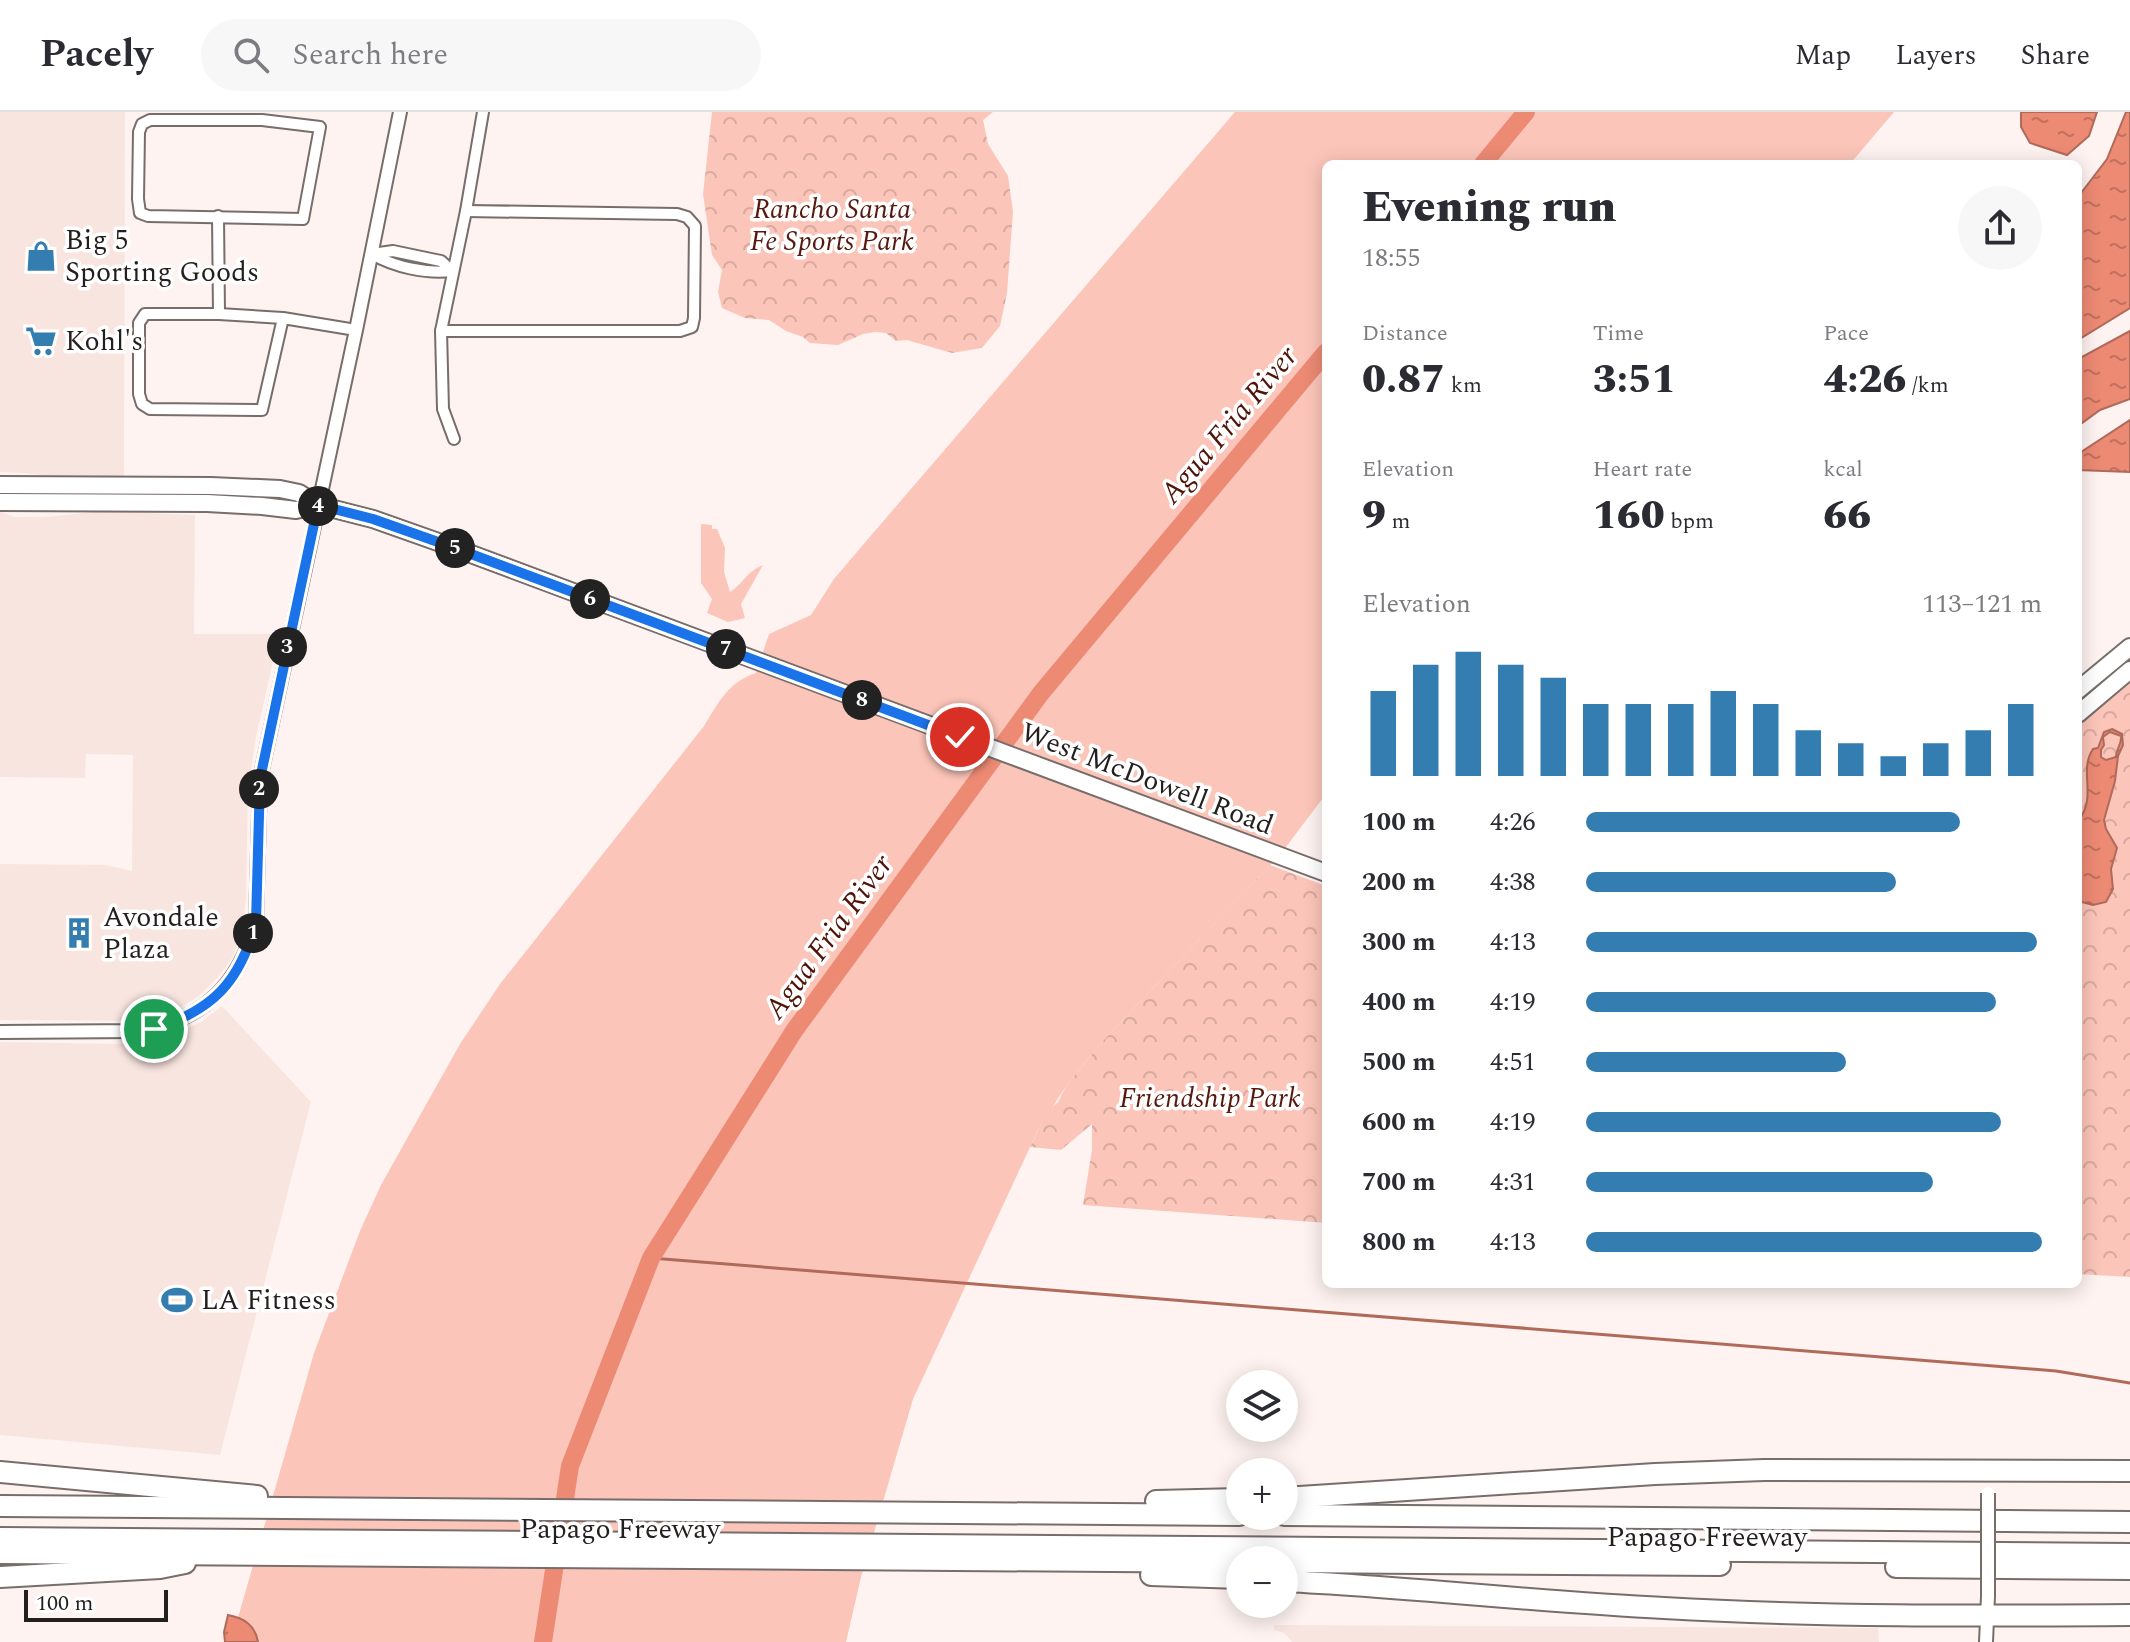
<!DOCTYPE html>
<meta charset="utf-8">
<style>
:root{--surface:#fff;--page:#f7f7f7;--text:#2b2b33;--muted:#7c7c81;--line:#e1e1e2;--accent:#347db1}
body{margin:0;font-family:Spectral,serif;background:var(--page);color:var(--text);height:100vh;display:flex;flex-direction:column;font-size:30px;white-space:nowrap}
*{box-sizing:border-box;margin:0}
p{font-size:26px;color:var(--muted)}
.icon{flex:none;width:44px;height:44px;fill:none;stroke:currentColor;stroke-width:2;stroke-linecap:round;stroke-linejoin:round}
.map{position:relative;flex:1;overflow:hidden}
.sheet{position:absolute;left:1322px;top:48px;width:760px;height:1128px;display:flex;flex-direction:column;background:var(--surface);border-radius:12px;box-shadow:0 4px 20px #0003}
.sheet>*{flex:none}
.fabs{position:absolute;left:1226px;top:1258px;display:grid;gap:16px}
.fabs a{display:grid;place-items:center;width:72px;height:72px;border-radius:50%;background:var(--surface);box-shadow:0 4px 20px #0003;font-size:40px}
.scale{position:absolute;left:24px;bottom:20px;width:144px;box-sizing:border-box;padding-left:8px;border:4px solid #231f1e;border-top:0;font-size:22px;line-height:28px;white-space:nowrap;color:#231f1e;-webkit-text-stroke:6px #fff;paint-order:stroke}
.pin{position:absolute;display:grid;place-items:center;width:68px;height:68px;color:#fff;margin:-34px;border:4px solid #fff;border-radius:50%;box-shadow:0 2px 8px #0007}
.km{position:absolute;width:40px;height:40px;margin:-20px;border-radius:50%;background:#222;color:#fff;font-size:22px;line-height:40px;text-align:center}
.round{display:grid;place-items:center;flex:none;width:84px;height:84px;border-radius:42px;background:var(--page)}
.headline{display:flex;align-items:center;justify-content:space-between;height:136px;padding:0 40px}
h1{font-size:44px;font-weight:800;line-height:60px}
.figures{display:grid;grid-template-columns:repeat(3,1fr);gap:12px;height:136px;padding:8px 40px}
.figures div{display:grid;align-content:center}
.figures b{font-size:40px;font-weight:800}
.figures small{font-size:22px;font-weight:400}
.figures p{font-size:22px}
.chart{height:224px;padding:16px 40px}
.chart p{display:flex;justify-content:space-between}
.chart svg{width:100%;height:144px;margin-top:8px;stroke:var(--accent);stroke-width:6}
ul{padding:0 40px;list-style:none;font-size:26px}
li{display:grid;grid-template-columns:128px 96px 1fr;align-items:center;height:60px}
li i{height:20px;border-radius:10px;background:var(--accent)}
header{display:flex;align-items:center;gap:48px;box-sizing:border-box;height:112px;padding:0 40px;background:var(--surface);border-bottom:2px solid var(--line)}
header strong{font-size:38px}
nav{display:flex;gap:44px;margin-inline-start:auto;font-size:28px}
.search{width:560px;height:72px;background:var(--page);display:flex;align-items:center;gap:20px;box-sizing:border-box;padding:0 28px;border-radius:44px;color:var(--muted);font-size:30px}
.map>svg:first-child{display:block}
</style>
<header>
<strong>Pacely</strong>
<div class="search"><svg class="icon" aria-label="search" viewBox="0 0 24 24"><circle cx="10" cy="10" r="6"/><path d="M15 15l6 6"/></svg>Search here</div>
<nav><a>Map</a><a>Layers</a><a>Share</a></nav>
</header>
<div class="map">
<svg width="2130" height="1530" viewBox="0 0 2130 1530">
<defs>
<pattern id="park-crowns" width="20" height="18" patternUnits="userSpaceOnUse" patternTransform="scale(2)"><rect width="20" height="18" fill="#fcc5b9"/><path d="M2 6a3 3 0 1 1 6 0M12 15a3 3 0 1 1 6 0" fill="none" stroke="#d8a99f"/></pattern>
<pattern id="water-ripples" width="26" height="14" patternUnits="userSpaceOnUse" patternTransform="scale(2)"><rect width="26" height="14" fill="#ed8a74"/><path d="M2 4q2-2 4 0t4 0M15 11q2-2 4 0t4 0" fill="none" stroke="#c0705f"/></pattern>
</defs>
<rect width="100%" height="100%" fill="#fef3f0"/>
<g fill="#f9e5e0">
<path d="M 0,0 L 125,0 L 124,366 L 56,365 L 23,361 L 0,360 Z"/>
<path d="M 0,399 L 14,405 L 46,405 L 102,399 L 195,403 L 194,522 L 279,522 L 256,625 L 248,678 L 246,786 L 242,823 L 231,848 L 218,865 L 199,884 L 176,898 L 154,906 L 137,909 L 0,908 L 0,752 L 106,753 L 132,759 L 133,643 L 86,642 L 85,666 L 0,665 Z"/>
<path d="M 222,894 L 311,990 L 220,1343 L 0,1323 L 0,930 L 122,932 L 148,929 L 171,924 L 201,910 Z"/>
<path d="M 1274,1513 L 1878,1516 L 1879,1530 L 1292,1530 L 1284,1521 L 1274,1518 Z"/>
</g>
<g fill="#fcc5b9">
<path d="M 1235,0 L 1894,0 L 1850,52 L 1326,52 L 1326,682 L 1279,744 L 1101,931 L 1066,974 L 1038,1018 L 913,1287 L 861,1465 L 846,1530 L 231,1530 L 314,1241 L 360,1119 L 381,1073 L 460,932 L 500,872 L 704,614 C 719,590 728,570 756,561 L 769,522 L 811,503 L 834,467 L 868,427 Z"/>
<path d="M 701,412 L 712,413 L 712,417 L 717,417 L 725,436 L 724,460 L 730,480 C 745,470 745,461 763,453 L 741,492 L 745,506 L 728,510 L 707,501 L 712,487 L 701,471 Z"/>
</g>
<g fill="url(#park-crowns)">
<path d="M 712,0 L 993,0 L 983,8 L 988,32 L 1008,64 L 1013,100 L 1007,181 L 1000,214 L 982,236 L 952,241 L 907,228 L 896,229 L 886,221 L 875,220 L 863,222 L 838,233 L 810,231 L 803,225 L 786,219 L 769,208 L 745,206 L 722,196 L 718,180 L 722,158 L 712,143 L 703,82 Z"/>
<path d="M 2130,566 L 2130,1165 L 2078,1162 L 2078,611 Z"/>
<path d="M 1270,753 L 1326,774 L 1326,1111 L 1083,1093 L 1092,1038 L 1092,1012 L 1061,1038 L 1030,1035 L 1048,999 L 1058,990 L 1066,974 L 1101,931 Z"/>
</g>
<g fill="url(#water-ripples)" stroke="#b06a5a" stroke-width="2" fill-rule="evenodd">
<path d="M 2021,0 L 2097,0 L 2089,24 L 2067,43 L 2030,31 L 2021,15 Z"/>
<path d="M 2126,0 L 2130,0 L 2130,196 L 2078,228 L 2078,149 L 2081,145 L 2078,126 L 2078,85 L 2107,47 Z"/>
<path d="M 2130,219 L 2130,287 L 2100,298 L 2078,314 L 2078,247 Z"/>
<path d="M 2130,308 L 2130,360 L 2078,358 L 2078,342 Z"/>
<path d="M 2112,617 L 2122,622 L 2123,633 L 2118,644 L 2115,669 L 2104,708 L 2106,717 L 2117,736 L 2111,757 L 2113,777 L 2106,790 L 2093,793 L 2078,789 L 2078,709 C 2098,685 2078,659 2093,637 L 2098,636 L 2104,620 ZM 2110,620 L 2121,624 C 2122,632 2116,637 2116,645 L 2106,648 L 2101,645 L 2101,638 L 2104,633 L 2103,625 Z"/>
<path d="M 228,1503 C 244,1506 255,1513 258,1530 L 225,1530 L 224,1520 Z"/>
</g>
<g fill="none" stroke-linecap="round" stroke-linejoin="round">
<path stroke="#b06a5a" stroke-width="3" d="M 651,1146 L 2056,1259 L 2130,1271"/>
<g stroke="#ed8a74" stroke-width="18">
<path d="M 1483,52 L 1526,0"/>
<path d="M 543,1530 L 570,1354 L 651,1146 L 794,919 L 1041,581 L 1326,240"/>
</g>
<defs>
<g id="minor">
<path d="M 150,8 L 262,8 L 320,15 L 303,107 L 148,104 L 140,101 L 138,87 L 139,20 L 142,12 Z"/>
<path d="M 218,104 L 219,202"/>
<path d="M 372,142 L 393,139 L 441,149 L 452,159"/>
<path d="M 372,142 C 394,155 426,162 452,159"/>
<path d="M 283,206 L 262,298 L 150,297 L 142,292 L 139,282 L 139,211 L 145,202 L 219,202 L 283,206 L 356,218"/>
<path d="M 441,219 L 680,219 L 692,215 L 694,206 L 695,114 L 687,105 L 677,102 L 466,99"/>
<path d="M 454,327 L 443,297 L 441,219 L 466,99 L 483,0"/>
</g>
<g id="tertiary">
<path d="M 0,920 L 138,919 C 203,909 239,873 256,810 L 260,667 L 356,218 L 400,0"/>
<path d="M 1986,1530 L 1988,1484"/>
</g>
<g id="primary">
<path d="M 0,373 L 211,374 L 280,377 L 299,381 L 318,393 L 373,407 L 455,436 L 1326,761"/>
<path d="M 0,390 L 207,391 L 262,394 L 296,398 L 318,393"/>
<path d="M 2078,578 L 2130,535"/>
<path d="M 2078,602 L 2130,558"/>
</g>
<g id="motorway">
<path d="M 0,1360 L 257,1384"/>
<path d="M 1284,1386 L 1655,1362 L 1764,1358 L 2130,1359"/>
<path d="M 1156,1389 L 1240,1387"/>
<path d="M 0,1394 L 1240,1403"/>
<path d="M 1284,1403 L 2130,1410"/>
<path d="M 0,1426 L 2130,1442"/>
<path d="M 0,1441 L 1240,1450"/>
<path d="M 1284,1450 L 1720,1453"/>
<path d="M 1896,1455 L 2130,1457"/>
<path d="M 1151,1463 L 1240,1466"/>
<path d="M 0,1465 L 160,1456 L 185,1451"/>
<path d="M 1284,1469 C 1411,1475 1537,1490 1664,1496 C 1819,1505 1975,1504 2130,1503"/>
</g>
</defs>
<use href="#minor" stroke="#776d6b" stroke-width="14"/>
<use href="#tertiary" stroke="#776d6b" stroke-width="16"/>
<use href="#primary" stroke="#776d6b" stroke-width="20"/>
<use href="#motorway" stroke="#776d6b" stroke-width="24"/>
<use href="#minor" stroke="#fff" stroke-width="10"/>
<use href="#tertiary" stroke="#fff" stroke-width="12"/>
<use href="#primary" stroke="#fff" stroke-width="16"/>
<use href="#motorway" stroke="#fff" stroke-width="20"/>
<defs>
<path id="tertiary-bridge" d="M 1988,1484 L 1988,1381"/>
</defs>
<use href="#tertiary-bridge" stroke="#776d6b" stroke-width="16" stroke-linecap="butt"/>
<use href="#tertiary-bridge" stroke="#fff" stroke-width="12"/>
</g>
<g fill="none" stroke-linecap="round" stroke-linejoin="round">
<defs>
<path id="route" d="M 154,917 C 213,898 240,870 256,810 L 260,667 L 318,393 L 373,407 L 455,436 L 960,625"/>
</defs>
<use href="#route" stroke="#fff" stroke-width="16"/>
<use href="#route" stroke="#1a73e8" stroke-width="10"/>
</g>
<defs>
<symbol id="shop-bare" viewBox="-9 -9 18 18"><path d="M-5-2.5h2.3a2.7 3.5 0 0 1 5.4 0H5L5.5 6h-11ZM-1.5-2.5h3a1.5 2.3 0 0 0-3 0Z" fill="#347db1" stroke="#fff" stroke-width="2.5" paint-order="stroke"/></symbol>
<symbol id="supermarket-bare" viewBox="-9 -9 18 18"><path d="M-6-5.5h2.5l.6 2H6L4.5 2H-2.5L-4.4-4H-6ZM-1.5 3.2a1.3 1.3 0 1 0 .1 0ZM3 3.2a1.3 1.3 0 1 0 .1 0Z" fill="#347db1" stroke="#fff" stroke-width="2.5" paint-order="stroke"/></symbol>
<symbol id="building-bare" viewBox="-9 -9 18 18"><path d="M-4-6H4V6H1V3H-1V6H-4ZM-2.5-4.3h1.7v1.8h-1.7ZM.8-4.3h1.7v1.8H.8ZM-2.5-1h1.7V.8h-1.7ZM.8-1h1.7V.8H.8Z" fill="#347db1" stroke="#fff" stroke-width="2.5" paint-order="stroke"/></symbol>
<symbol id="stadium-bare" viewBox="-9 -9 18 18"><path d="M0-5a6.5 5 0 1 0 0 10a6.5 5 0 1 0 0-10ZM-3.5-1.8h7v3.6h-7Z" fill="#347db1" stroke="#fff" stroke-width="2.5" paint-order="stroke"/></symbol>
</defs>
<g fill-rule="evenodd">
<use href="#shop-bare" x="19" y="122" width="44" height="44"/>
<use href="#supermarket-bare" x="19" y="207" width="44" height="44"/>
<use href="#building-bare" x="57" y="799" width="44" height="44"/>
<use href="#stadium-bare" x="155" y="1166" width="44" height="44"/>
</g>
<g text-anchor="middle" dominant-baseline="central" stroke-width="7" stroke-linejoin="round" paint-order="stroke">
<g font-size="28" font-style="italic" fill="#57190d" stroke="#fff">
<text x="832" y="97">Rancho Santa<tspan x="832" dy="32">Fe Sports Park</tspan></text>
<text x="1210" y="986">Friendship Park</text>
</g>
<g font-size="28" fill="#231f1e" stroke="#fff" text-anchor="start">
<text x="65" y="128">Big 5<tspan x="65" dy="32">Sporting Goods</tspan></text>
<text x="65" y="229">Kohl's</text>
<text x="103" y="805">Avondale<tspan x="103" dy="32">Plaza</tspan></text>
<text x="201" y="1188">LA Fitness</text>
</g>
<g font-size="28" fill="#231f1e" stroke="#fff">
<text transform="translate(1147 667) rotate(21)">West McDowell Road</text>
<text x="620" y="1417">Papago Freeway</text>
<text x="1707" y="1425">Papago Freeway</text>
</g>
<g font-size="30" font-style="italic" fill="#501307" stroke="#fff">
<text transform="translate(1229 313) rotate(-50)">Agua Fria River</text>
<text transform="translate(829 825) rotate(-54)">Agua Fria River</text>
</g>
</g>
</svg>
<div class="fabs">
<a><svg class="icon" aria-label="layers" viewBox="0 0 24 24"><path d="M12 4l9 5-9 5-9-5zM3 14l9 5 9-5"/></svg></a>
<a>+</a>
<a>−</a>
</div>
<div class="scale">100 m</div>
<div class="pin" style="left:154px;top:917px;background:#1e9e55"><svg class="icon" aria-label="arrive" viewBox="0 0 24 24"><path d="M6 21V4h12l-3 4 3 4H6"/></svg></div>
<div class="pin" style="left:960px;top:625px;background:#d93025"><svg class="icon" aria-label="check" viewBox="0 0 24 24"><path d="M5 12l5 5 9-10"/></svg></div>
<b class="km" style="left:253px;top:821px">1</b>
<b class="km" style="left:259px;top:677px">2</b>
<b class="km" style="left:287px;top:535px">3</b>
<b class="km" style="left:318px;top:394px">4</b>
<b class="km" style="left:455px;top:436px">5</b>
<b class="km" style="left:590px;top:487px">6</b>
<b class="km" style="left:726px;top:537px">7</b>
<b class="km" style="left:862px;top:588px">8</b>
<section class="sheet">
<div class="headline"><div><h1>Evening run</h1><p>18:55</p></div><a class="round"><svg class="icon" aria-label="share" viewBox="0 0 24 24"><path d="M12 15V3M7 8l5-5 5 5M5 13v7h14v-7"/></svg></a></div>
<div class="figures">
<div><p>Distance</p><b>0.87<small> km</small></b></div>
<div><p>Time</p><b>3:51</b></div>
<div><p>Pace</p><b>4:26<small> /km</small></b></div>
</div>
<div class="figures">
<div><p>Elevation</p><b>9<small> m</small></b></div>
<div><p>Heart rate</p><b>160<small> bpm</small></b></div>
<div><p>kcal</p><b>66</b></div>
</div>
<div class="chart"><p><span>Elevation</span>113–121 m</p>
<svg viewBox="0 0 160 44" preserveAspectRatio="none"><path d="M5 44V18M15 44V10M25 44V6M35 44V10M45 44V14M55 44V22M65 44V22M75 44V22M85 44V18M95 44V22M105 44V30M115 44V34M125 44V38M135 44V34M145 44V30M155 44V22"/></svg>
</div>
<ul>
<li><b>100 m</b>4:26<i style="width:82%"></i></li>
<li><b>200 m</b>4:38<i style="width:68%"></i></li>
<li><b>300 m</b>4:13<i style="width:99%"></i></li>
<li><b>400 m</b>4:19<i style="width:90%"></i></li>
<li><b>500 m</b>4:51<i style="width:57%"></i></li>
<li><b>600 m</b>4:19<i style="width:91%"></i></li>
<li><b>700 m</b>4:31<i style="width:76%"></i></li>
<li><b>800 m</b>4:13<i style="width:100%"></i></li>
</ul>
</section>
</div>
